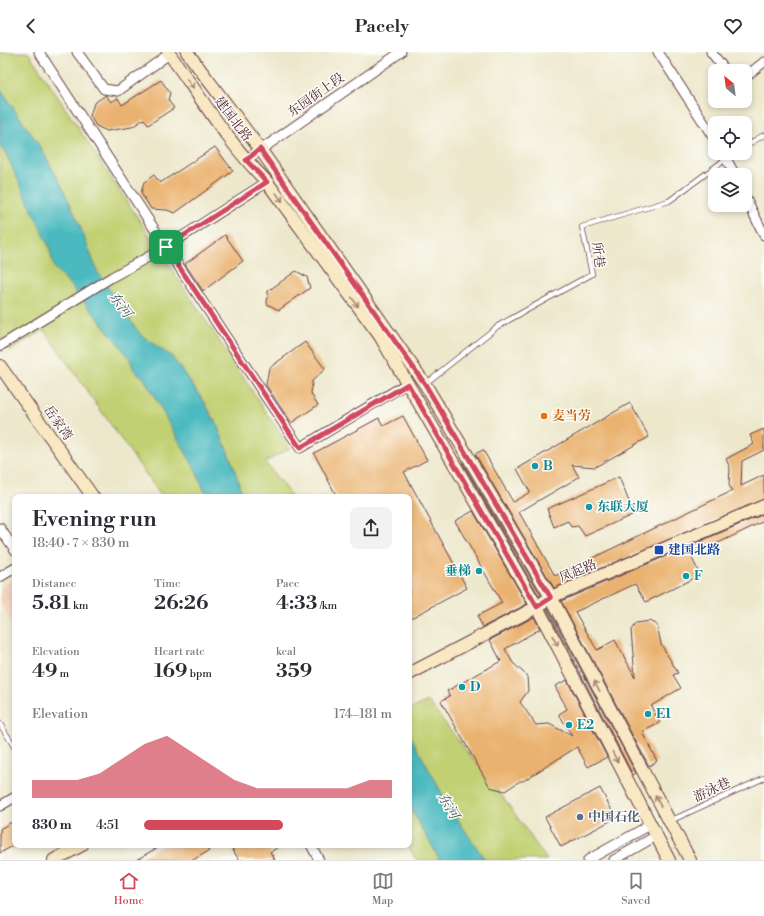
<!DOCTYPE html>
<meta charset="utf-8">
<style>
:root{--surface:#fff;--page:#f2f2f3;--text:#2b2b33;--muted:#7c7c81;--line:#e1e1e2;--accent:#d1495b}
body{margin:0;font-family:"Libre Bodoni","Noto Serif SC",serif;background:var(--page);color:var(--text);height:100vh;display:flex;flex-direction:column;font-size:15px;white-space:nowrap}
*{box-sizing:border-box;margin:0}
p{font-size:13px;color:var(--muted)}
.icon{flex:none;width:22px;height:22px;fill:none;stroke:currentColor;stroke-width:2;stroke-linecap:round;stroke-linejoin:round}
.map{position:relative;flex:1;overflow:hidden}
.details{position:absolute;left:12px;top:442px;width:400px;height:354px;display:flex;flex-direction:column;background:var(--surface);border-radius:8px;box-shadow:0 2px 6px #0003}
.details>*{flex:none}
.needle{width:26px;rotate:331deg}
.buttons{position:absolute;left:708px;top:12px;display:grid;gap:8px}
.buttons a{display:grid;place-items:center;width:44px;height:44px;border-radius:8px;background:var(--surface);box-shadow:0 2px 6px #0003;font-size:20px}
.pin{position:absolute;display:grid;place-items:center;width:34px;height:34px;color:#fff;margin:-17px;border-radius:8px;box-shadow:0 2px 6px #0006}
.round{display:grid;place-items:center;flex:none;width:42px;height:42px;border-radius:8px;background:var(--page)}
.overview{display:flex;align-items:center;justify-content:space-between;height:68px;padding:0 20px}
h1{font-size:22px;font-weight:600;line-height:30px}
.stats{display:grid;grid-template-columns:repeat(3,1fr);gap:6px;height:68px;padding:4px 20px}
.stats div{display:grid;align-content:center}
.stats b{font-size:20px;font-weight:600}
.stats small{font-size:11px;font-weight:400}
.stats p{font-size:11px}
.chart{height:112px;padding:8px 20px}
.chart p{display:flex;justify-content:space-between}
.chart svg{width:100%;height:72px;margin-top:4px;fill:var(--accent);opacity:.7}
ul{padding:0 20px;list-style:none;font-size:13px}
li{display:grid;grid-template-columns:64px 48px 1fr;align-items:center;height:30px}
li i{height:10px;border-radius:5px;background:var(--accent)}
header{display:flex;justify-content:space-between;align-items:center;height:52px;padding:0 20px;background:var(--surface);font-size:18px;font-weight:600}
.tab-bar{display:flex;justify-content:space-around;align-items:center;height:56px;border-top:1px solid var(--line);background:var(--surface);font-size:11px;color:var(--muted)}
.tab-bar a{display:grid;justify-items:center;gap:2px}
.tab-bar .active{color:var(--accent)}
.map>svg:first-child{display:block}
</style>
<header><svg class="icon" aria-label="back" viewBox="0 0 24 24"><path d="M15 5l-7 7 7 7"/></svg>Pacely<svg class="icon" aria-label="heart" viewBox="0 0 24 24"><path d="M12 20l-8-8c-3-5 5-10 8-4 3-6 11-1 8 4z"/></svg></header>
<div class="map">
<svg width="764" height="808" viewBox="0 0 764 808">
<rect width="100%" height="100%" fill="#fdfcf7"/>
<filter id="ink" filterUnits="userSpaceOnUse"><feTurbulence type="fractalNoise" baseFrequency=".025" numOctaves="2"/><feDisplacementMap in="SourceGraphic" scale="8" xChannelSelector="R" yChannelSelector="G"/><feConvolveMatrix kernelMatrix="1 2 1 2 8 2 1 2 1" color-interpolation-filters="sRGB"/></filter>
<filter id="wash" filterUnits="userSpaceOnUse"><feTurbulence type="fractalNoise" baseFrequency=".012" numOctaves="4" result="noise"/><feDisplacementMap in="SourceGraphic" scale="16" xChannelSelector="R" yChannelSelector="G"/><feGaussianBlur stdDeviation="0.9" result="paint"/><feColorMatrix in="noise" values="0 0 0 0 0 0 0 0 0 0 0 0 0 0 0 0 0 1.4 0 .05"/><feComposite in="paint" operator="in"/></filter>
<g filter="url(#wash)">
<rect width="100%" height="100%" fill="#ede8cc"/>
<path fill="#f3d4bf" d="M 15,526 L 15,577 L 0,550 L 0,536 Z"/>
<g fill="#c1d072" stroke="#86784e">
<path d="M 0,0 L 28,0 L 290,396 L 265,410 L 292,445 L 162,445 L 44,278 L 10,299 L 0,286 Z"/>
<path d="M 428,649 L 505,748 L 547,808 L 416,808 L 408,793 L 409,658 Z"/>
</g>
<g fill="#4bbac0" stroke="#4a6c76">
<path d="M 0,37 L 41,96 L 61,132 L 77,167 L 98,221 L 140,282 L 172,305 L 204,349 L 217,373 L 234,415 L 243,445 L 207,445 L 195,417 L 143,325 L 134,318 L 129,305 L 73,236 L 54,216 L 49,195 L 6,102 L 0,94 Z"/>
<path d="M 409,681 L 450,756 L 485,808 L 440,808 L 409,754 Z"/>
</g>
<g id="blocks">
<g fill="#eab270">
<path d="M 161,28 L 170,41 L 168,48 L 174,56 L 148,73 L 144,67 L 132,75 L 107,79 L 96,74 L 90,64 L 94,51 L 106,43 L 111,50 L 118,46 L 122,53 Z"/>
<path d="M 215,95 L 233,119 L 175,161 L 167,158 L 151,157 L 141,141 L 144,130 L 154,123 L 160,131 Z"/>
<path d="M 225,183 L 243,209 L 203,239 L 185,212 Z"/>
<path d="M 296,219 L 307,225 L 310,236 L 279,258 L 267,252 L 268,239 Z"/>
<path d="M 305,290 L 325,317 L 312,329 L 311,342 L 318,353 L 291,371 L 266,333 L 269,316 Z"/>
<path d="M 630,351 L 649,385 L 595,415 L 572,413 L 579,425 L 519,460 L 555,524 L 732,439 L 729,433 L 730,416 L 726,407 L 754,392 L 750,383 L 764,377 L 764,398 L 742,409 L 741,434 L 764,423 L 764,447 L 554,536 L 475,402 L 483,398 L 513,450 L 530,440 L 517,417 Z"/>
<path d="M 403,364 L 427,408 L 404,420 L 467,536 L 409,567 L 409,445 L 337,445 L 314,401 L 379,366 L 383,374 Z"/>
<path d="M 462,410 L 541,543 L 539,544 Z"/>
<path d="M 619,425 L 634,462 L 585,484 L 578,474 L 571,475 L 568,469 L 554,475 L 547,457 Z"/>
<path d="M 473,459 L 527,552 L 483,575 L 477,564 L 502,551 L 455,469 Z"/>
<path d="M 764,462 L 764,469 L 691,504 L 700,523 L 646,550 L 635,532 L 575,560 L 597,598 L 615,588 L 635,625 L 631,578 L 636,571 L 649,569 L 657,573 L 661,592 L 678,621 L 673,623 L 681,636 L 651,654 L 660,671 L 642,680 L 657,709 L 649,714 L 561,549 Z"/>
<path d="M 548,556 L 636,721 L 633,723 L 547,557 Z"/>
<path d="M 534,565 L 540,577 L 505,597 L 513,611 L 527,624 L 528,639 L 520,650 L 536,673 L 549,672 L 572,684 L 559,662 L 567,657 L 555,634 L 567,628 L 607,705 L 588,715 L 577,695 L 523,729 L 520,729 L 505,739 L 490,735 L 441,649 L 450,644 L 447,639 L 501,609 L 490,588 Z"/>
<path d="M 600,736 L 616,766 L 561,795 L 545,765 Z"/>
<path d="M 15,768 L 15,793 L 0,801 L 0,777 Z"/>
<path d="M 162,793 L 205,793 L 209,799 L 193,808 L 136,808 Z"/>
<path d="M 230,793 L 282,793 L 270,800 L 275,808 L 239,808 Z"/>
</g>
</g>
</g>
<g filter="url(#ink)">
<use href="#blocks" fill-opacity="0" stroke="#623d43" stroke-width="1"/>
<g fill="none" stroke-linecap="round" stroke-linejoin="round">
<defs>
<g id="lane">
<path d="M 745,94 L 764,83"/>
<path d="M 426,331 L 498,274 L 592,222 L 582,175 L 669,149 L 734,101"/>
<path d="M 0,672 L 15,696"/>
<path d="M 670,769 L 764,726"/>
</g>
<g id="street">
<path d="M 39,0 L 166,195 L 300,396 L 408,331"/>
<path d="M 77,0 L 104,37 L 118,39 L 169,2"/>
<path d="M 658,0 L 715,88"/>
<path d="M 711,0 L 726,19"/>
<path d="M 745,25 L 764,10"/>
<path d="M 723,101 L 735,123"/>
<path d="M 246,108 L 401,0"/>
<path d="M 745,144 L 764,183"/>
<path d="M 0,294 L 112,225 L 166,195 L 267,130"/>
<path d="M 0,476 L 15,498"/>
<path d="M 0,525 L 15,516"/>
<path d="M 0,754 L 15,745"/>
<path d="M 311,793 L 319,808"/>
<path d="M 588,808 L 650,773"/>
<path d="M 614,808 L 656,784"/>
</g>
<g id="secondary">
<path d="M 168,0 C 200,44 228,91 267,130 L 380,284 L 537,555 L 669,808"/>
<path d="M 187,0 L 260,97 L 425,332 L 551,545 L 690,808"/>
<path d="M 0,314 L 93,445"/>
<path d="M 409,622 L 537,555 L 551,545 L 764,454"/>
<path d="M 54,808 L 82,793"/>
</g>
</defs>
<use href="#lane" stroke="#623d43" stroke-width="6"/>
<use href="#street" stroke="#623d43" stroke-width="11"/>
<use href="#secondary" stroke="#623d43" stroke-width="14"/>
<use href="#lane" stroke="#fff" stroke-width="4.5"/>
<use href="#street" stroke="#fff" stroke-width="9"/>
<use href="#secondary" stroke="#f8e8c3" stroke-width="12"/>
</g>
<defs><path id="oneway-shaft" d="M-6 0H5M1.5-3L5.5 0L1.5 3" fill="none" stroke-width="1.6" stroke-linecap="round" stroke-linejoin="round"/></defs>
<g stroke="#a18477">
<use href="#oneway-shaft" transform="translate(190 32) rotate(56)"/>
<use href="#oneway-shaft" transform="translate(279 145) rotate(54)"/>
<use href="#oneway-shaft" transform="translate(355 250) rotate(54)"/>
<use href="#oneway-shaft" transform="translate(555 589) rotate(63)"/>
<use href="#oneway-shaft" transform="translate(597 634) rotate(-118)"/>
<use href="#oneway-shaft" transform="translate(615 705) rotate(63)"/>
<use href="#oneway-shaft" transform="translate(658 749) rotate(-118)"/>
</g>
</g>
<g fill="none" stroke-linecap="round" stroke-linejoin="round" filter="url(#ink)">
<defs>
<path id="route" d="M 260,97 L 425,332 L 551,546 L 537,555 L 408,332 L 300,396 L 166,195 L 267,130 L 246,108 Z"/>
</defs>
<use href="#route" stroke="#fff" stroke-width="8"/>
<use href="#route" stroke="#d1495b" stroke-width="5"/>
</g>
<circle fill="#e8710a" stroke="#fdfcf7" stroke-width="1.5" cx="544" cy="364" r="4"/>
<g fill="#0f9aa8" stroke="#fdfcf7" stroke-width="1.5">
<circle cx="535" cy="414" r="4"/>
<circle cx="589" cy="455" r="4"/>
<circle cx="479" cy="519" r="4"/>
<circle cx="686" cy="524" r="4"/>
<circle cx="462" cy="635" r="4"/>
<circle cx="648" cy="662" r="4"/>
<circle cx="569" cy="673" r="4"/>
</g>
<rect fill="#1a4fb4" stroke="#fdfcf7" stroke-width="1.5" x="654" y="493" width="10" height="10" rx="2"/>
<circle fill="#5c6f8a" stroke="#fdfcf7" stroke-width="1.5" cx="580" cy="765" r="4"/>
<g text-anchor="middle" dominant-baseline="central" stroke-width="3" stroke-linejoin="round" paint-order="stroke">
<g font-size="13" fill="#4a1f2b" stroke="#fdfcf7">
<text transform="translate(316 43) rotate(-35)">东园街上段</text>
<text transform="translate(233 67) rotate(53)">建国北路</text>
<text transform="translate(598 203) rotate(82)">所巷</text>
<text transform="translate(58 371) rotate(55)">岳家湾</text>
<text transform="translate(578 519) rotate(-23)">凤起路</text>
<text transform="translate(712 738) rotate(-25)">游泳巷</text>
</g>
<g font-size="13" font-weight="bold" fill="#c56008" stroke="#fdfcf7" text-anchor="start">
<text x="552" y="364">麦当劳</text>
</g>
<g font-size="13" font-weight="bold" fill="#0d838f" stroke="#fdfcf7" text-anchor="start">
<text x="543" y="414">B</text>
<text x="597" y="455">东联大厦</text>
<text x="471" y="519" text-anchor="end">垂梯</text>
<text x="694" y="524">F</text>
<text x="470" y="635">D</text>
<text x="656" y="662">E1</text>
<text x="577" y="673">E2</text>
</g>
<g font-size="13" font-weight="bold" fill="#164399" stroke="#fdfcf7" text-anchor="start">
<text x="668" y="498">建国北路</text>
</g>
<g font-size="13" font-weight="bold" fill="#4e5e75" stroke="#fdfcf7" text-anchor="start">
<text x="588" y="765">中国石化</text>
</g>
<g font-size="14" font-style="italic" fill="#4a5d67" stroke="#fdfcf7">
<text transform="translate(120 253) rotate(53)">东河</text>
<text transform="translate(448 754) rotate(60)">东河</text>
</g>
</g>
</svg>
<div class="buttons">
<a><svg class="needle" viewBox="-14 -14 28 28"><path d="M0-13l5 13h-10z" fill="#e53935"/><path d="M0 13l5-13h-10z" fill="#7c7c81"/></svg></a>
<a><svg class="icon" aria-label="locate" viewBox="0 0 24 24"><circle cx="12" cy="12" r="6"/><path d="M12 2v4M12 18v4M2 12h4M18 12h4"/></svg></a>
<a><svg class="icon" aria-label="layers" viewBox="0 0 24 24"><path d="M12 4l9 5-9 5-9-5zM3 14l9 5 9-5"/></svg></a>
</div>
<div class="pin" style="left:166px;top:195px;background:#1e9e55"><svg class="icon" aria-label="arrive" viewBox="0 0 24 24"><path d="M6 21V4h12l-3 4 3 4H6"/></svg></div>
<section class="details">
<div class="overview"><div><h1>Evening run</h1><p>18:40 · 7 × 830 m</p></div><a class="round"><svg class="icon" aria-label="share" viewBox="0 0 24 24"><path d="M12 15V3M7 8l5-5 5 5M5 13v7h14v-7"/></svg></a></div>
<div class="stats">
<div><p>Distance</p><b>5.81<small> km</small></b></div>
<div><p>Time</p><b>26:26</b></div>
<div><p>Pace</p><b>4:33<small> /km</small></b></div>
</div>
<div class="stats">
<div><p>Elevation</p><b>49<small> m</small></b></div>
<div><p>Heart rate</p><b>169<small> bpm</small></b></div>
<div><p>kcal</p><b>359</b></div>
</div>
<div class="chart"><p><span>Elevation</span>174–181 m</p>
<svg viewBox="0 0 160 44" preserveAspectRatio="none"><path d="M0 44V33L10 33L20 33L30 29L40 20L50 11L60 6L70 15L80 24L90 33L100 38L110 38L120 38L130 38L140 38L150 33L160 33V44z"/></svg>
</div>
<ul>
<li><b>830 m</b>4:51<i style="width:56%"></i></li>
</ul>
</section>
</div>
<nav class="tab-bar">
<a class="active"><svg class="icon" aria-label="home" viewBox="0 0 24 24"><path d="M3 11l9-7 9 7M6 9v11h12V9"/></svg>Home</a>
<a><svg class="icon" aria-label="map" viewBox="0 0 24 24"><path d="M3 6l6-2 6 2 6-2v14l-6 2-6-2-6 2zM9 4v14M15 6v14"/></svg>Map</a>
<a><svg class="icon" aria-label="saved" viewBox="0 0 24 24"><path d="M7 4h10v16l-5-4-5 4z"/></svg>Saved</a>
</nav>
